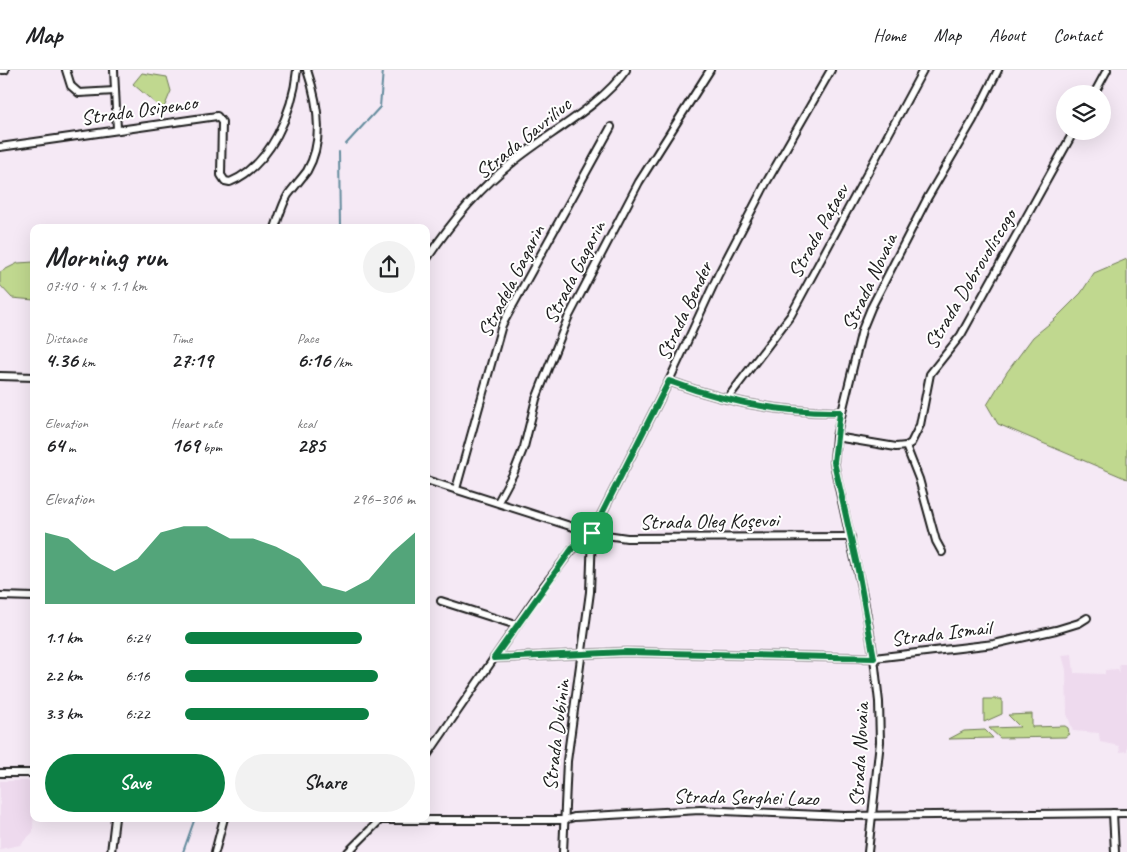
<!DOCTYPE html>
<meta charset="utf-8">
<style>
:root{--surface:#fff;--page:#f2f2f2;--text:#202124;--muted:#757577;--line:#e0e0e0;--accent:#0b8043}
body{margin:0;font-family:Caveat,sans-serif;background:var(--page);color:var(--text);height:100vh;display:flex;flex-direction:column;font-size:19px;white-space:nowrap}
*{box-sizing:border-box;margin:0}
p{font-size:16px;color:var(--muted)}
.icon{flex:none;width:28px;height:28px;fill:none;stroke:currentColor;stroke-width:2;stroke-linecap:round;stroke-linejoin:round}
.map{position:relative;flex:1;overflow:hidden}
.sheet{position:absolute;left:30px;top:154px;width:400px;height:598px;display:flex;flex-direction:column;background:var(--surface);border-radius:10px;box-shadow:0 5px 20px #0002}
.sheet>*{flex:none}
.controls{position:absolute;left:1056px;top:15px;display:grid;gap:10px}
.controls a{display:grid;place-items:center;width:55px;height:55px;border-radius:50%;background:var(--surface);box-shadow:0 5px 20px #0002;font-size:25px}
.pin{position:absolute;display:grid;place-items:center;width:42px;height:42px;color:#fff;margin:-21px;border-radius:10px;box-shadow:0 2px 8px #0006}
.round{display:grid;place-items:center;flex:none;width:52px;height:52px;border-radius:26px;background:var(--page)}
.summary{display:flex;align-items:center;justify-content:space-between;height:85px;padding:0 15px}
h1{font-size:28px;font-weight:600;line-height:38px}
.metrics{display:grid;grid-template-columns:repeat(3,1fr);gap:8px;height:85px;padding:5px 15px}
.metrics div{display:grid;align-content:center}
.metrics b{font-size:21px;font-weight:600}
.metrics small{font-size:14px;font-weight:400}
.metrics p{font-size:14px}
.chart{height:140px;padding:10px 15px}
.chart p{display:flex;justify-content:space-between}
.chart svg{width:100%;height:90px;margin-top:5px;fill:var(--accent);opacity:.7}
.button{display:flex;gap:10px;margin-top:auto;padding:10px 15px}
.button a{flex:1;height:58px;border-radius:30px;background:var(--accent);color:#fff;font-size:20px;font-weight:600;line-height:58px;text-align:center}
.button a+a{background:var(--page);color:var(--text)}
ul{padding:0 15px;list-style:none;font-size:16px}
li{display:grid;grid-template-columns:80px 60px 1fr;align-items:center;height:38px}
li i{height:12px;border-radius:6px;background:var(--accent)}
header{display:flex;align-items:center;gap:30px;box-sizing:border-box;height:70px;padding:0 25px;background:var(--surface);border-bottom:1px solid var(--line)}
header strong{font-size:24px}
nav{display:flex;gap:28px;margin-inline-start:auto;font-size:18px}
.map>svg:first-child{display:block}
</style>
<header>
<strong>Map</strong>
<nav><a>Home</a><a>Map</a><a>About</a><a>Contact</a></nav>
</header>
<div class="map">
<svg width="1127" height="782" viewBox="0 0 1127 782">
<rect width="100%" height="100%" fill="#f5e9f5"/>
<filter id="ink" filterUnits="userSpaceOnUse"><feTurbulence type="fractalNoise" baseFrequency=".02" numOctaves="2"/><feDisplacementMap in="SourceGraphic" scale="10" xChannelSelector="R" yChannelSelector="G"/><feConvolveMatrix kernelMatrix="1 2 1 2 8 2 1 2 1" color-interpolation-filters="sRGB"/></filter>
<g filter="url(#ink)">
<g fill="#eedaee">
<path d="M 1072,584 L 1074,603 L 1105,604 L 1105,600 L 1118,599 L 1120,604 L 1119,594 L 1127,594 L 1127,681 L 1120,682 L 1119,676 L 1100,672 L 1099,663 L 1073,661 L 1067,644 L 1066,600 L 1062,585 Z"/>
<path d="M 0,711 L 34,711 L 33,762 L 20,775 L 0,779 Z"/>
</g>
<g fill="#c0d88f" stroke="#6e7a56">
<path d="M 142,3 L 167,7 L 171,21 L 163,40 L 133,14 Z"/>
<path d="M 1127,189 L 1127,409 L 998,354 L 987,335 L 1007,302 L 1033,267 L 1054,250 L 1081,223 L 1094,203 Z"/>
<path d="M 34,192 L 34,230 L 12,228 L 0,215 L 0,202 L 18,193 Z"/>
<path d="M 984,629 L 1002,629 L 1002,644 L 984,652 Z"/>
<path d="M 1032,644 L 1032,657 L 1065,656 L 1068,658 L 1069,664 L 1065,667 L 1000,668 L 989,658 L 1020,657 L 1008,645 Z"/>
<path d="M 985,660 L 993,668 L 949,669 L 964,661 Z"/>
</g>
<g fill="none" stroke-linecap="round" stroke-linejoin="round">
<g stroke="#638b9d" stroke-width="2">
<path d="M 346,74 L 380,37 L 383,0"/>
<path d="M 339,82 L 340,158"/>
<path d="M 183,782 L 195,748"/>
</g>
<defs>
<g id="minor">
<path d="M 0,0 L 5,0"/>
<path d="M 66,0 L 71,16 L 79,23 L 115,21"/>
<path d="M 114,0 L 117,59"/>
<path d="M 1094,24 L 1107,0"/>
<path d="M 0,77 L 217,46 L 222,52 L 221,105 L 225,111 L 230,112 C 271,95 293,41 297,0"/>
<path d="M 275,158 C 279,147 282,135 288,125 C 294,117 301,109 307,101 C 325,70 318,32 307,0"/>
<path d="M 426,190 C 450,154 479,118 513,92 C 547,64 601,36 626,0"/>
<path d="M 0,306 L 34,307"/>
<path d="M 669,311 C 725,332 781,343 840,342"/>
<path d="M 727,329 L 791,245 L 923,0"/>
<path d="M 836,367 L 896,377 L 906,376 L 911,373 L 920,355 L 930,304 L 961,265 L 1074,61"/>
<path d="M 906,376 L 919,409 L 936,471 L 942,482"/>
<path d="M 426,410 L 592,463 L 627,468 L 851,467"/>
<path d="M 456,419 L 502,255 L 611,57"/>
<path d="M 498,432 L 514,402 L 524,377 L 536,329 L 568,248 L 639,112 L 710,0"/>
<path d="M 0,526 L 34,527"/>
<path d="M 441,531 L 516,555"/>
<path d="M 494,588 L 626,582 L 874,588 L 994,574 L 1056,560 L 1079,553 L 1087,548"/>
<path d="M 426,687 L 543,517 L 575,476 L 592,463 L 669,311 L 718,205 L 766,113 L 831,0"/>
<path d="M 0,703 L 34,703"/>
<path d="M 1113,743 L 1115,782"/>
<path d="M 380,750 L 564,750 L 574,747 L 700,740 L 845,746 L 1127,743"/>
<path d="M 111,782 L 115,748"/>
<path d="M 215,782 L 224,748"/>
<path d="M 348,782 L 382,748"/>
<path d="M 563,782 L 567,691 L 590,522 L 592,463"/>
<path d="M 868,782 L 880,672 L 879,632 L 874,588 L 864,530 L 838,413 L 834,392 L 836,367 L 862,260 L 871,238 L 928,127 L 973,50 L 998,0"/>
</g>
</defs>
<use href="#minor" stroke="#1c1c1c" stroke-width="10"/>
<use href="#minor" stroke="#fff" stroke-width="6"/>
</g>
</g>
<g fill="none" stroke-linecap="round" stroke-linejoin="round" filter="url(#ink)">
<defs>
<path id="route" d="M 669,311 C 725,332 781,343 840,342 L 834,392 L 858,500 L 874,588 L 626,582 L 494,588 L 574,476 L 592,463 Z"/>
</defs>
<use href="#route" stroke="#fff" stroke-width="10"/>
<use href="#route" stroke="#0b8043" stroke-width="6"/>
</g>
<g text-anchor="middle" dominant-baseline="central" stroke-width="4" stroke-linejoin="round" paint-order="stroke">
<g font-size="21" fill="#1c1c1c" stroke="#fff">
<text transform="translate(139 40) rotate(-8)">Strada Osipenco</text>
<text transform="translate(523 68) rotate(-39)">Strada Gavriliuc</text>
<text transform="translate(818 161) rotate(-61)">Strada Pațaev</text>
<text transform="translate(574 202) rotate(-63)">Strada Gagarin</text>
<text transform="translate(970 209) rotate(-59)">Strada Dobrovoliscogo</text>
<text transform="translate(511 211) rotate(-63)">Stradela Gagarin</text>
<text transform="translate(869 212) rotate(-65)">Strada Novaia</text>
<text transform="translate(684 241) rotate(-65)">Strada Bender</text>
<text transform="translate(709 451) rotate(-1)">Strada Oleg Koşevoi</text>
<text transform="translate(941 563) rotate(-7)">Strada Ismail</text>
<text transform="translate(556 665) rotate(-83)">Strada Dubinin</text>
<text transform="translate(859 685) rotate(-87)">Strada Novaia</text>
<text transform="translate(746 727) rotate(1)">Strada Serghei Lazo</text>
</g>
</g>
</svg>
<div class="controls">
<a><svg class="icon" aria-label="layers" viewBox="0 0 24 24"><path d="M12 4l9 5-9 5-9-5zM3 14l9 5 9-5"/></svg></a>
</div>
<div class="pin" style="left:592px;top:463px;background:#1e9e55"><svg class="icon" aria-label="arrive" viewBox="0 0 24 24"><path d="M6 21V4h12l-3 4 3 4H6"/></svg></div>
<section class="sheet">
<div class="summary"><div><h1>Morning run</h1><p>07:40 · 4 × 1.1 km</p></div><a class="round"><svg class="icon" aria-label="share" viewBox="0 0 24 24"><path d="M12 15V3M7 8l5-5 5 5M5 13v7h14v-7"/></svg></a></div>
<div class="metrics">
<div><p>Distance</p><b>4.36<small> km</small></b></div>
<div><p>Time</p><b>27:19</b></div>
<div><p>Pace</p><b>6:16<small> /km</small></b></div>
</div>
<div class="metrics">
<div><p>Elevation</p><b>64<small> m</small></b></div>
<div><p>Heart rate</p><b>169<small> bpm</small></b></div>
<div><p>kcal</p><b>285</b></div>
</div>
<div class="chart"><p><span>Elevation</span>296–306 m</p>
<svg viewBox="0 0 160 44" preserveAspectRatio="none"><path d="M0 44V9L10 12L20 22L30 28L40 22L50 9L60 6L70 6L80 12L90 12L100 16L110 22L120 35L130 38L140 32L150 19L160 9V44z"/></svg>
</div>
<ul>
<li><b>1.1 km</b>6:24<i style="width:77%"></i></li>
<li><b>2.2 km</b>6:16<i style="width:84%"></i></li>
<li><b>3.3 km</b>6:22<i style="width:80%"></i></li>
</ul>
<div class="button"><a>Save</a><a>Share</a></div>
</section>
</div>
